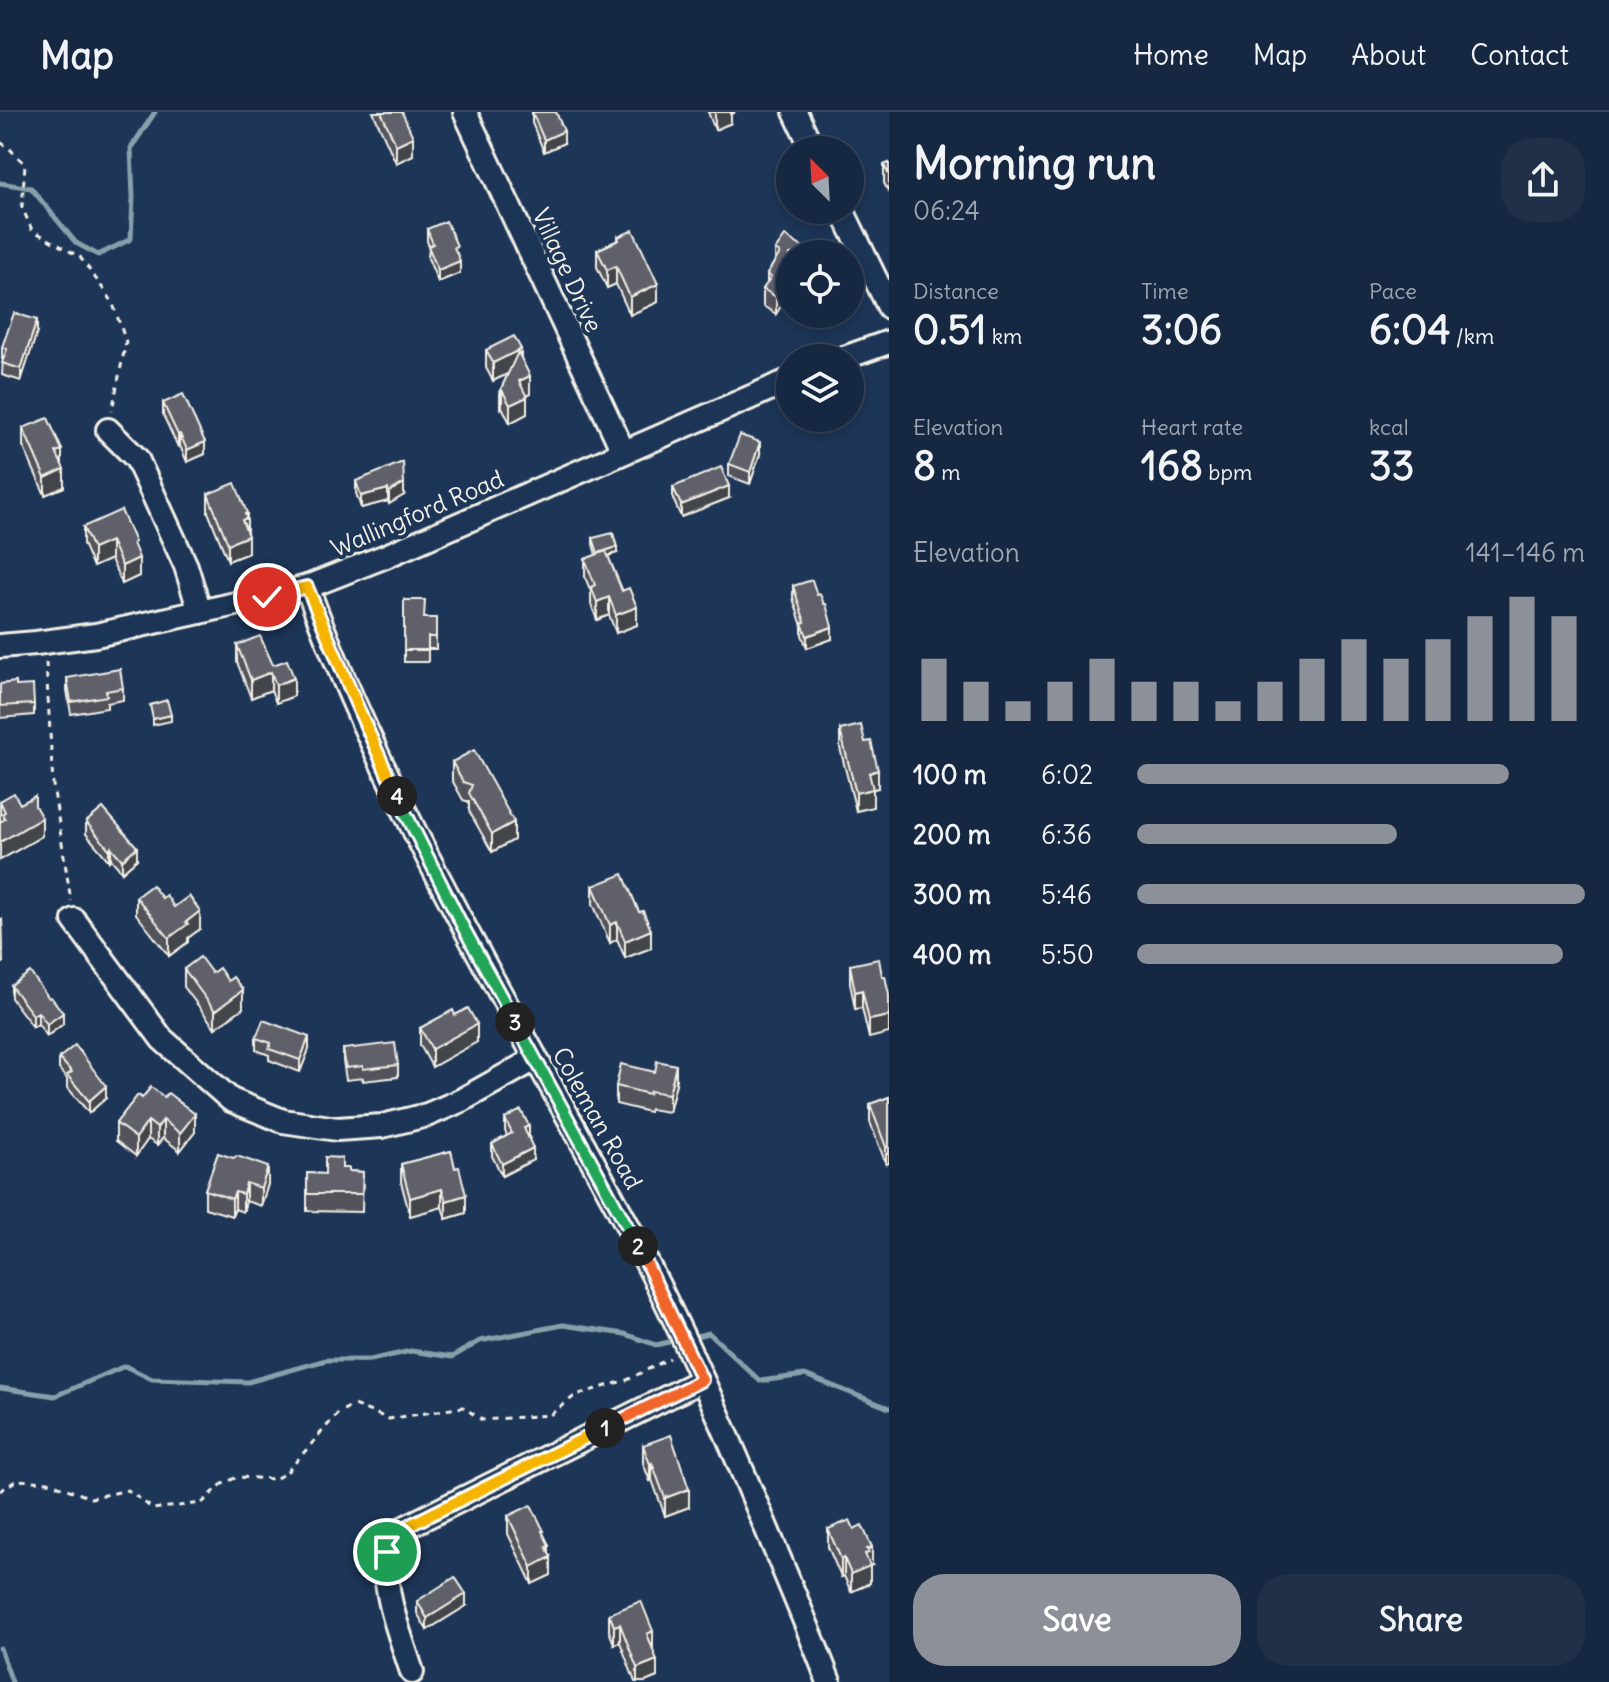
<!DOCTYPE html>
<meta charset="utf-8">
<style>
:root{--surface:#162841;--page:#1f3048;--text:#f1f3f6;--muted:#9ea6b1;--line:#35445a;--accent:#8c9099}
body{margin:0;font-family:Delius,sans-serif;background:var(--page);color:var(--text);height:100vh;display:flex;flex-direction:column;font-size:30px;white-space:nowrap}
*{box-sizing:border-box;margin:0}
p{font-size:26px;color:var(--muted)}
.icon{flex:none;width:44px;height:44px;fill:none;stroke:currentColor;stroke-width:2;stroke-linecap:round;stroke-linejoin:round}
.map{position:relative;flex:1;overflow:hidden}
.drawer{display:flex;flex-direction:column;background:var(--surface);width:720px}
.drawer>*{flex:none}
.needle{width:52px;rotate:336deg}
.buttons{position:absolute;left:776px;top:24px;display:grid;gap:16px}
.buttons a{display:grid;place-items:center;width:88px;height:88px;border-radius:50%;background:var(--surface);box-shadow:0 4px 12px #0003,0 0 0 2px var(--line);font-size:40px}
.pin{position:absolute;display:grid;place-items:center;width:68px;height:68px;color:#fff;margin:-34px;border:4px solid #fff;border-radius:50%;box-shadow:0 2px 8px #0007}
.km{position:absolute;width:40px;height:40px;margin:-20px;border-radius:50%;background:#222;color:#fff;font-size:22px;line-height:40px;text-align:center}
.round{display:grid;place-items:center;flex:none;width:84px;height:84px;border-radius:32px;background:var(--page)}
.summary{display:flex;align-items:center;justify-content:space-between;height:136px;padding:0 24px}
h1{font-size:44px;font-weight:700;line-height:60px}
.metrics{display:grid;grid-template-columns:repeat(3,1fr);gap:12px;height:136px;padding:8px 24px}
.metrics div{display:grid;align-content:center}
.metrics b{font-size:40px;font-weight:700}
.metrics small{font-size:22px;font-weight:400}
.metrics p{font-size:22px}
.chart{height:224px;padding:16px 24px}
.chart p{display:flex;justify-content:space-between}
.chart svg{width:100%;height:144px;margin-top:8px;stroke:var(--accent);stroke-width:6}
.button{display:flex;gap:16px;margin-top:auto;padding:16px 24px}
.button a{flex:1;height:92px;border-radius:32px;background:var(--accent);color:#fff;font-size:32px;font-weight:700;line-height:92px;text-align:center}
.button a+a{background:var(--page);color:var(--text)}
ul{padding:0 24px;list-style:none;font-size:26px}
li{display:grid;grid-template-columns:128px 96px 1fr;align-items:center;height:60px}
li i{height:20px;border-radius:10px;background:var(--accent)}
header{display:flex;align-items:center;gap:48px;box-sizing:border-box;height:112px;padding:0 40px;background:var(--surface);border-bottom:2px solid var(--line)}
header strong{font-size:38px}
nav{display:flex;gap:44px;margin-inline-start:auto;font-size:28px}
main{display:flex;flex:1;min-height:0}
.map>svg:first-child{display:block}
</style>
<header>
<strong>Map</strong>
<nav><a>Home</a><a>Map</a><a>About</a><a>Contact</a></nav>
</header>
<main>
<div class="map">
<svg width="889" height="1570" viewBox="0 0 889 1570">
<rect width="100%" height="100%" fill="#1d3557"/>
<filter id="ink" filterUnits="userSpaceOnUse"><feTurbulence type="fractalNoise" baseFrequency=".0125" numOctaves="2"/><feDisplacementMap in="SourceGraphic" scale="16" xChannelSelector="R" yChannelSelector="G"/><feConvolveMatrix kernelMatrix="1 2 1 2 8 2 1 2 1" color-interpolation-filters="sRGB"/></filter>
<g filter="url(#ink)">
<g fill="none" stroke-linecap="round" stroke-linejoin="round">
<g stroke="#87a1ab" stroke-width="5">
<path d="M 0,71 L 31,76 L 76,131 L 98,143 L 131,127 L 133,86 L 131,36 L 155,0"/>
<path d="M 696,1224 L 709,1221 L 760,1269 L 805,1263 L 889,1296"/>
<path d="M 0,1276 L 55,1284 L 125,1254 L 152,1267 L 248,1270 L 326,1248 L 370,1248 L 411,1239 L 452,1245 L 480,1229 L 563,1213 L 625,1222 L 656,1233 L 669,1230"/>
<path d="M 0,1536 L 12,1570"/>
</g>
<defs>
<g id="minor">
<path d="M 465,0 L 623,339"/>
<path d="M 795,0 L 813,38"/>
<path d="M 842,98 L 889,195"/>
<path d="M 844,246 L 889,230"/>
<path d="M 108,318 L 137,347 L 186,454 L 200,500"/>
<path d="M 307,475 C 389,697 512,899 624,1107 C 673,1198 715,1294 755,1389 C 780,1449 806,1509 829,1570"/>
<path d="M 0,534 L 36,531 L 96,523 L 267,485 L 307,475 L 386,444 L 790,268"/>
<path d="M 74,808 L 162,927 L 231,988 L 283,1009 L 337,1017 L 382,1014 L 427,1003 L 462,988 L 535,947"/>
<path d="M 412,1560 C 401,1525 382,1480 387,1443 C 388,1435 393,1428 396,1420 L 702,1268"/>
</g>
</defs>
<use href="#minor" stroke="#f4f1e8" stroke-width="28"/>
<g stroke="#f4f1e8" stroke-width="3" stroke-dasharray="6 6" stroke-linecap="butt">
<path d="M 0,30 L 9,36 L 25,52 L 22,95 L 32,118 L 80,145 L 112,189 L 126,230 L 112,299"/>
<path d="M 46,550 L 53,673 L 71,789"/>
<path d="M 0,1379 L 17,1368 L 48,1370 L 91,1386 L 128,1378 L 153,1397 L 202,1391 L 221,1373 L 237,1365 L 275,1367 L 287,1360 L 339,1300 L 354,1293 L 389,1307 L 463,1295 L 482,1308 L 550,1303 L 576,1283 L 627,1268 L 670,1246"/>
</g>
<use href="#minor" stroke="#1d3557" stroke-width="22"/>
</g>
<g fill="#53535b" stroke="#f4f1e8" stroke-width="2">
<path d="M 373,0 L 402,0 L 413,43 L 396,51 Z"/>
<path d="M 532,0 L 564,31 L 544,40 L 532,11 Z"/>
<path d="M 708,0 L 734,0 L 734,1 L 731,2 L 731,11 L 715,18 Z"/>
<path d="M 889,51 L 889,81 L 884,71 L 884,53 Z"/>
<path d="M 427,117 L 457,141 L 460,161 L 438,170 L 428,146 L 429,134 L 427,129 Z"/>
<path d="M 618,125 L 658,190 L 630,203 L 616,172 L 607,176 L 597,155 L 597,138 L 618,128 Z"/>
<path d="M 775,138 L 790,142 L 790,188 L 786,193 L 783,191 L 776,202 L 763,194 L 763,177 L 767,172 L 767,162 L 775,149 Z"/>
<path d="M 37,220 L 21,269 L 2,263 L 3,247 L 2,247 L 2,235 Z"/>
<path d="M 486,238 L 521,246 L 530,282 L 526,283 L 527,302 L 510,311 L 502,295 L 500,297 L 500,279 L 508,262 L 493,269 L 486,256 Z"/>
<path d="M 163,291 L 205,342 L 187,350 L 180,334 L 178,335 L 163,303 Z"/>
<path d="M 23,316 L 62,353 L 64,375 L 45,383 L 23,334 Z"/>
<path d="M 760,342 L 750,372 L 729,364 L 729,352 Z"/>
<path d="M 356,369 L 404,383 L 389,392 L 388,389 L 361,396 L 356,381 Z"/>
<path d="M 673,375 L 729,386 L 681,405 L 673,387 Z"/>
<path d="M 208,382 L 247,419 L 248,441 L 228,449 L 208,400 Z"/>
<path d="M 83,415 L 135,437 L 139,464 L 122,472 L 111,447 L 93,455 L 83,432 Z"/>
<path d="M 593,426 L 617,441 L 608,444 L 637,513 L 616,521 L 609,503 L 597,508 L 591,492 L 591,480 L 585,465 L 585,447 L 596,443 L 593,432 Z"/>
<path d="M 793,474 L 832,527 L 807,536 L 802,523 L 802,514 L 793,486 Z"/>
<path d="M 404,488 L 425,506 L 436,506 L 436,537 L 428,537 L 428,550 L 404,550 Z"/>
<path d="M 237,533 L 273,553 L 294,584 L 276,591 L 271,578 L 251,586 L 237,550 Z"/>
<path d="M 67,566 L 123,576 L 123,588 L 107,591 L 107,596 L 71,602 L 67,578 Z"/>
<path d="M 0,572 L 16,574 L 34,592 L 34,603 L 0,606 Z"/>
<path d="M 840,618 L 878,676 L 873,677 L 873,695 L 856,699 L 840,636 Z"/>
<path d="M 452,650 L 514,710 L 514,728 L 492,740 L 469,699 L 469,690 L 463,688 L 452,668 Z"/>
<path d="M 0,689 L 35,694 L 42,724 L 0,748 Z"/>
<path d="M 86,710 L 137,747 L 122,760 L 111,747 L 109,749 L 86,722 Z"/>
<path d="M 593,774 L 651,836 L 625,846 L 617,827 L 610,831 L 593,792 Z"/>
<path d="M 136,785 L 162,786 L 174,795 L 200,817 L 188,826 L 188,830 L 169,844 L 136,802 Z"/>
<path d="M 0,807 L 2,807 L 3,851 L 0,851 Z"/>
<path d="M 850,853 L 882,864 L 869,926 L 862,896 L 855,897 L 850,871 Z"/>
<path d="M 184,857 L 212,861 L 228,869 L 243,896 L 215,916 L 184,875 Z"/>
<path d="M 11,874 L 63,912 L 47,924 L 38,912 L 33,915 L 11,886 Z"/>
<path d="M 455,903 L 477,930 L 432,955 L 420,933 L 420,916 Z"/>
<path d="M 256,926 L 309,937 L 300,960 L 269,948 L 269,943 L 256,938 Z"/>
<path d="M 343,937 L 398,953 L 398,965 L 363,969 L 363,966 L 346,968 L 343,949 Z"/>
<path d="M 59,946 L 106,986 L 89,1001 L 67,975 L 67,967 L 59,957 Z"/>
<path d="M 676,971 L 669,1000 L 650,997 L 649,1000 L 616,992 L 616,974 Z"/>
<path d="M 138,983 L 195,1020 L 180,1039 L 163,1026 L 157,1033 L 148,1027 L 136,1044 L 116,1029 L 116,1011 Z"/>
<path d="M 889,985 L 889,1051 L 886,1052 L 870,1010 L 870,992 Z"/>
<path d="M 505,1007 L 529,1026 L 528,1026 L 533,1048 L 502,1064 L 492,1044 L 492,1032 L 507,1024 L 505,1019 Z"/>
<path d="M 451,1039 L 466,1101 L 446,1107 L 442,1095 L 410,1104 L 401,1070 L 401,1052 Z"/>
<path d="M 218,1041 L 268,1072 L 261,1094 L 246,1089 L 243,1100 L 235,1097 L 232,1104 L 205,1096 L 205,1078 Z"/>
<path d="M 342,1056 L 349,1059 L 363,1060 L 362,1100 L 307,1099 L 307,1061 L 325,1062 Z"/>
<path d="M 643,1333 L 689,1395 L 665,1404 L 652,1368 L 650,1369 L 643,1351 Z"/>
<path d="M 508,1404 L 544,1423 L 549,1440 L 551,1463 L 532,1472 L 508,1422 Z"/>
<path d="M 828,1417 L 872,1453 L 870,1453 L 870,1471 L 851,1480 L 844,1464 L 841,1465 L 828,1435 Z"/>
<path d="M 417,1489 L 466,1494 L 427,1518 L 417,1501 Z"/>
<path d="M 609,1502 L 653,1537 L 657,1565 L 645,1570 L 635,1570 L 620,1530 L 614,1532 L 609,1519 Z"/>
</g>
<g fill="#43444a" stroke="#f4f1e8" stroke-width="2">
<path d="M 715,0 L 734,0 L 731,2 L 731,11 L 715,18 Z"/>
<path d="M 564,19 L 564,31 L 544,40 L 544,28 Z"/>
<path d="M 413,25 L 413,43 L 396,51 L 396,33 Z"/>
<path d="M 460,149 L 460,161 L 438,170 L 438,158 Z"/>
<path d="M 616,154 L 616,172 L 607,176 L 607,158 Z"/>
<path d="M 790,170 L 790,188 L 786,193 L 786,176 Z"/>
<path d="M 658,172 L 658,190 L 630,203 L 630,185 Z"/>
<path d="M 783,174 L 783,191 L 776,202 L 776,185 Z"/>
<path d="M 37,208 L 37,220 L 21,269 L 21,257 Z"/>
<path d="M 521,237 L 521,255 L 493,269 L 493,251 Z"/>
<path d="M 530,264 L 530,282 L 519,287 L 519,269 Z"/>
<path d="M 502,278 L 502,295 L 500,297 L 500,279 Z"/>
<path d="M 527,285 L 527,302 L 510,311 L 510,293 Z"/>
<path d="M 180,322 L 180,334 L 178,335 L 178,323 Z"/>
<path d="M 205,330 L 205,342 L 187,350 L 187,338 Z"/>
<path d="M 760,330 L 760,342 L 750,372 L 750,360 Z"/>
<path d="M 62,338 L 62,355 L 56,340 Z"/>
<path d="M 64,357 L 64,375 L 45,383 L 45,366 Z"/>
<path d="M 404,371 L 404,383 L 389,392 L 389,380 Z"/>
<path d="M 729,374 L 729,386 L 681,405 L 681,393 Z"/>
<path d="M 388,377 L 388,389 L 361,396 L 361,384 Z"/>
<path d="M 247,401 L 247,419 L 242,408 L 245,402 Z"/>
<path d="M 248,424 L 248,441 L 228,449 L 228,432 Z"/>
<path d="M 111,429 L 111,447 L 93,455 L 93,437 Z"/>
<path d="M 617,435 L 617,441 L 598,447 L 598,441 Z"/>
<path d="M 139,446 L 139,464 L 122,472 L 122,454 Z"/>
<path d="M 609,485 L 609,503 L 597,508 L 597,490 Z"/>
<path d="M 637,495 L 637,513 L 616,521 L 616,503 Z"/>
<path d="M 832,515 L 832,527 L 807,536 L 807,524 Z"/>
<path d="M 271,560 L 271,578 L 251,586 L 251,568 Z"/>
<path d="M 294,566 L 294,584 L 276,591 L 276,573 Z"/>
<path d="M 171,603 L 171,609 L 153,613 L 153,607 Z"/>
<path d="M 878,658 L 878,676 L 873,677 L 873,695 L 856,699 L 856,681 L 869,661 Z"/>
<path d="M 42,706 L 42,724 L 0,748 L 0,730 Z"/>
<path d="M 514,710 L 514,728 L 492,740 L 492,722 Z"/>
<path d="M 111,735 L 111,747 L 109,749 L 109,737 Z"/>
<path d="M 137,735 L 137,747 L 122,760 L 122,748 Z"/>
<path d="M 200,799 L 200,817 L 188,826 L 188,830 L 169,844 L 169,826 L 186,810 Z"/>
<path d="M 617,810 L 617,827 L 610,831 L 610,813 Z"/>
<path d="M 651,818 L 651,836 L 625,846 L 625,829 Z"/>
<path d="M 243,878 L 243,896 L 215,916 L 215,899 Z"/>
<path d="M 862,878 L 862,896 L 855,897 L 855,880 Z"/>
<path d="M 38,900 L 38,912 L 33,915 L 33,903 Z"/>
<path d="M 63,901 L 63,912 L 47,924 L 47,912 Z"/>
<path d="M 889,904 L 889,921 L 869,926 L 869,908 Z"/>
<path d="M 477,912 L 477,930 L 432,955 L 432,937 Z"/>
<path d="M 309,925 L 309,937 L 300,960 L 300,948 Z"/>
<path d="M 676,953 L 676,971 L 669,1000 L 669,982 Z"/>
<path d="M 106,974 L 106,986 L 89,1001 L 89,989 Z"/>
<path d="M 195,1002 L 195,1020 L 180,1039 L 180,1021 Z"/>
<path d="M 163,1008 L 163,1026 L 157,1033 L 157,1016 Z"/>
<path d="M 148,1009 L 148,1027 L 136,1044 L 136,1026 Z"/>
<path d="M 529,1014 L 529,1026 L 524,1028 L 524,1016 Z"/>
<path d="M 889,1034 L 889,1051 L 886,1052 L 886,1035 Z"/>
<path d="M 533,1036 L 533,1048 L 502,1064 L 502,1052 Z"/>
<path d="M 268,1055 L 268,1072 L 261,1094 L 261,1076 Z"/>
<path d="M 246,1071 L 246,1089 L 243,1100 L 243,1082 Z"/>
<path d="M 442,1077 L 442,1095 L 410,1104 L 410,1086 Z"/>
<path d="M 235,1080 L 235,1097 L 232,1104 L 232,1087 Z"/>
<path d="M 466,1083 L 466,1101 L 446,1107 L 446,1089 Z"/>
<path d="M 652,1351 L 652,1368 L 650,1369 L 650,1352 Z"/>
<path d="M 689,1377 L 689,1395 L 665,1404 L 665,1386 Z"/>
<path d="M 549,1433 L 549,1447 L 551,1445 L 551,1463 L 532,1472 L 532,1455 L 546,1434 Z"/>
<path d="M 872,1435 L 872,1453 L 869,1454 L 870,1454 L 870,1471 L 851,1480 L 851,1462 L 867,1437 Z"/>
<path d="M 844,1446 L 844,1464 L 841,1465 L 841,1447 Z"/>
<path d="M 466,1482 L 466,1494 L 427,1518 L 427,1506 Z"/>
<path d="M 620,1512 L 620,1530 L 614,1532 L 614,1514 Z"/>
<path d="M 653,1519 L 653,1537 L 647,1522 Z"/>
<path d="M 657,1548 L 657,1565 L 645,1570 L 637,1570 L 637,1556 Z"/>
</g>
<g fill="#60616a" stroke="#f4f1e8" stroke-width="2">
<path d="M 381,0 L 402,0 L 413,25 L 396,33 Z"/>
<path d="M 532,0 L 556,0 L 564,19 L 544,28 Z"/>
<path d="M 889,51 L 889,63 L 884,53 Z"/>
<path d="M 446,109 L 457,134 L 454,135 L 460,149 L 438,158 L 428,134 L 433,132 L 427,117 Z"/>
<path d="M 633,118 L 658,172 L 630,185 L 616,154 L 607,158 L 597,138 L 619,128 L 618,125 Z"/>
<path d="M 785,124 L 812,141 L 790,142 L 790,170 L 786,176 L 783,174 L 776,185 L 763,177 L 771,165 L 767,162 L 780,141 L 775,138 Z"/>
<path d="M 14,201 L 37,208 L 21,257 L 2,251 L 7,237 L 2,235 Z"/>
<path d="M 514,224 L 521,237 L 493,251 L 486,238 Z"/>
<path d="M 518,240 L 530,264 L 519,269 L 527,285 L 510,293 L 502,278 L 500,279 Z"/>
<path d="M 183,282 L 205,330 L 187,338 L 180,322 L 178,323 L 163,291 Z"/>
<path d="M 48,306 L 62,338 L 56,340 L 64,357 L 45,366 L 23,316 Z"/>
<path d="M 740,323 L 760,330 L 750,360 L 729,352 Z"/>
<path d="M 403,350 L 404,371 L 389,380 L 388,377 L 361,384 L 356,369 Z"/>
<path d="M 721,355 L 729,374 L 681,393 L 673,375 Z"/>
<path d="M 235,371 L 247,401 L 245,402 L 247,406 L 242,408 L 248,424 L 228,432 L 208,382 Z"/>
<path d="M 121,398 L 135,430 L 133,431 L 139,446 L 122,454 L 111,429 L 93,437 L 83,415 Z"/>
<path d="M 613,421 L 617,435 L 598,441 L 593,426 Z"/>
<path d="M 606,439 L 622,479 L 629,476 L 637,495 L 616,503 L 609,485 L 597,490 L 591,475 L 595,473 L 585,447 Z"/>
<path d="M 812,468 L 817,483 L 820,482 L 824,492 L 826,492 L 832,515 L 807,524 L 802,511 L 805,510 L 793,474 Z"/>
<path d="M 404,488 L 425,488 L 424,506 L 436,506 L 436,525 L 428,525 L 428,538 L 404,538 Z"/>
<path d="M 260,524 L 273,553 L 287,548 L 294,566 L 276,573 L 271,560 L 251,568 L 237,533 Z"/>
<path d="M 120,557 L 123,576 L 106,579 L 107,584 L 71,590 L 67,566 Z"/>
<path d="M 16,570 L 16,574 L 33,573 L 34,592 L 0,594 L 0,572 Z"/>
<path d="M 167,588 L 171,603 L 153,607 L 150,593 Z"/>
<path d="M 861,613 L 865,630 L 871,629 L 878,658 L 869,661 L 873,677 L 856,681 L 840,618 Z"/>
<path d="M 474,638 L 514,710 L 492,722 L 469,681 L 472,673 L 463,670 L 452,650 Z"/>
<path d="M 14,681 L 20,692 L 35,684 L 35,694 L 42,706 L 0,730 L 0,710 L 5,707 L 2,702 L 5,700 L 0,689 Z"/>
<path d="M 103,696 L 137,735 L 122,748 L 111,735 L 109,737 L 86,710 Z"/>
<path d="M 623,762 L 639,800 L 643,799 L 651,818 L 625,829 L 617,810 L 610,813 L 593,774 Z"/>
<path d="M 152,773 L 162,786 L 166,783 L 174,795 L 189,784 L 200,799 L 186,810 L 188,812 L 169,826 L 136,785 Z"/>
<path d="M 0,807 L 2,807 L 3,839 L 0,839 Z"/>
<path d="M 200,845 L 212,861 L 219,856 L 228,869 L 233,865 L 243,878 L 215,899 L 184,857 Z"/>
<path d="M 879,847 L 882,864 L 885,864 L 889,883 L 889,904 L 869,908 L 862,878 L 855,880 L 850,853 Z"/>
<path d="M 30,860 L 49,886 L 51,885 L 63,901 L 47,912 L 38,900 L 33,903 L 11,874 Z"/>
<path d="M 468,896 L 477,912 L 432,937 L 420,916 L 453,898 L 455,903 Z"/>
<path d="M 263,908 L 309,925 L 300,948 L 269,937 L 271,931 L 256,926 Z"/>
<path d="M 395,931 L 398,953 L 363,957 L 363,954 L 346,956 L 343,937 Z"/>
<path d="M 75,933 L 106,974 L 89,989 L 67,963 L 72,960 L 59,946 Z"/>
<path d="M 657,949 L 676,953 L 669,982 L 650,979 L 649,982 L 616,974 L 621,952 L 655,960 Z"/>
<path d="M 151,975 L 164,985 L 168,981 L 195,1002 L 180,1021 L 163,1008 L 157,1016 L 148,1009 L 136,1026 L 116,1011 L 138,983 L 142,986 Z"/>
<path d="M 889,985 L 889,1034 L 886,1035 L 870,992 Z"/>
<path d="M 521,998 L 529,1014 L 524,1016 L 533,1036 L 502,1052 L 492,1032 L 512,1021 L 505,1007 Z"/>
<path d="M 451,1039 L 455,1056 L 459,1055 L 466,1083 L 446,1089 L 442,1077 L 410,1086 L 401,1052 Z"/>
<path d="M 218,1041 L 233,1046 L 237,1044 L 268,1055 L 261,1076 L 246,1071 L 243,1082 L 235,1080 L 232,1087 L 205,1078 Z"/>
<path d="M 325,1045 L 342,1046 L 342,1056 L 349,1056 L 349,1059 L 363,1060 L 362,1082 L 307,1082 L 307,1061 L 325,1062 Z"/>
<path d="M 671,1323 L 689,1377 L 665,1386 L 652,1351 L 650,1352 L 643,1333 Z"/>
<path d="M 531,1393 L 544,1419 L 542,1419 L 549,1433 L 546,1434 L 551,1445 L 532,1455 L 508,1404 Z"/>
<path d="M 850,1408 L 854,1417 L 862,1413 L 872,1435 L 867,1437 L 869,1441 L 865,1442 L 870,1454 L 851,1462 L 844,1446 L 841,1447 L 828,1417 Z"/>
<path d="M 455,1465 L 466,1482 L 427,1506 L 417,1489 Z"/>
<path d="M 641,1489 L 653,1519 L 647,1522 L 657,1548 L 637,1556 L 620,1512 L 614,1514 L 609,1502 Z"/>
</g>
</g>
<g fill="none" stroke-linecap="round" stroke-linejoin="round" filter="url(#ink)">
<defs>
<path id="split-1" d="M 387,1440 L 396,1420 L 605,1316"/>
<path id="split-2" d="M 605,1316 L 702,1268 L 638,1134"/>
<path id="split-3" d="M 515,910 L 638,1134"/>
<path id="split-4" d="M 397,684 L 462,813 L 515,910"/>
<path id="split-5" d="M 267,485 L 307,475 L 358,596 L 397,684"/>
</defs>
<use href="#split-1" stroke="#fff" stroke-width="16"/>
<use href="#split-2" stroke="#fff" stroke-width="16"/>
<use href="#split-3" stroke="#fff" stroke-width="16"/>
<use href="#split-4" stroke="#fff" stroke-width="16"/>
<use href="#split-5" stroke="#fff" stroke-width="16"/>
<use href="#split-1" stroke="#f5b400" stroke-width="10"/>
<use href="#split-2" stroke="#f0652b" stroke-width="10"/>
<use href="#split-3" stroke="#22a559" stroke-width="10"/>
<use href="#split-4" stroke="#22a559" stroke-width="10"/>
<use href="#split-5" stroke="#f5b400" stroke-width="10"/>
</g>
<g text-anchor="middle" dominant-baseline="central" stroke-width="8" stroke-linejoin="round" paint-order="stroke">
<g font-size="24" fill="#f4f1e8" stroke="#1d3557">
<text transform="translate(568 158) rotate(65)">Village Drive</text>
<text transform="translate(417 401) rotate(-23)">Wallingford Road</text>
<text transform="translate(598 1006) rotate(61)">Coleman Road</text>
</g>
</g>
</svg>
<div class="buttons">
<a><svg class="needle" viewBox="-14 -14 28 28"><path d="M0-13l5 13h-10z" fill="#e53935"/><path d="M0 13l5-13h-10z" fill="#9ea6b1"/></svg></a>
<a><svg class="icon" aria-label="locate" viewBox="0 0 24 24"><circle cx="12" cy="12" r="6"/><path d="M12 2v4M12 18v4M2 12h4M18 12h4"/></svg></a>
<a><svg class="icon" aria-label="layers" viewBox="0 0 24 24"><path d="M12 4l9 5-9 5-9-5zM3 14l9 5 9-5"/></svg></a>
</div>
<div class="pin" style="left:387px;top:1440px;background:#1e9e55"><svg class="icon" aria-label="arrive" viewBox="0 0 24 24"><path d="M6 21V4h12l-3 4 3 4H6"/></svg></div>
<div class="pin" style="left:267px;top:485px;background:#d93025"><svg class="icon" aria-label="check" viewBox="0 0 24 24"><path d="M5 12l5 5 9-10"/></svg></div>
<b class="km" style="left:605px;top:1316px">1</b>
<b class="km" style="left:638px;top:1134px">2</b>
<b class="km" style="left:515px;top:910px">3</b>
<b class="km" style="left:397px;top:684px">4</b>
</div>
<section class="drawer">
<div class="summary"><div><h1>Morning run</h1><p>06:24</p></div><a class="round"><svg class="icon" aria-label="share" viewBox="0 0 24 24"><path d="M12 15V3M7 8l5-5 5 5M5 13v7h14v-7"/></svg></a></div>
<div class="metrics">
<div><p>Distance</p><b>0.51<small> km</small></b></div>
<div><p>Time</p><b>3:06</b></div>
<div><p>Pace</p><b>6:04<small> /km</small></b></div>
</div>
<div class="metrics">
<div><p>Elevation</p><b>8<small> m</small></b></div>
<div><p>Heart rate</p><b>168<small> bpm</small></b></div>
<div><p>kcal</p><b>33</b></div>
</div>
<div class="chart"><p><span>Elevation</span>141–146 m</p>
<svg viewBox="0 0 160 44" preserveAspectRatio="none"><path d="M5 44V25M15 44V32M25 44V38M35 44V32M45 44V25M55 44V32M65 44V32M75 44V38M85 44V32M95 44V25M105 44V19M115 44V25M125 44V19M135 44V12M145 44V6M155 44V12"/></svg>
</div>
<ul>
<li><b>100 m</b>6:02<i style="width:83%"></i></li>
<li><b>200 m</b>6:36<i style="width:58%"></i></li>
<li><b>300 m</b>5:46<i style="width:100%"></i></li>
<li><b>400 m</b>5:50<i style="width:95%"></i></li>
</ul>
<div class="button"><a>Save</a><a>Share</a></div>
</section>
</main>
